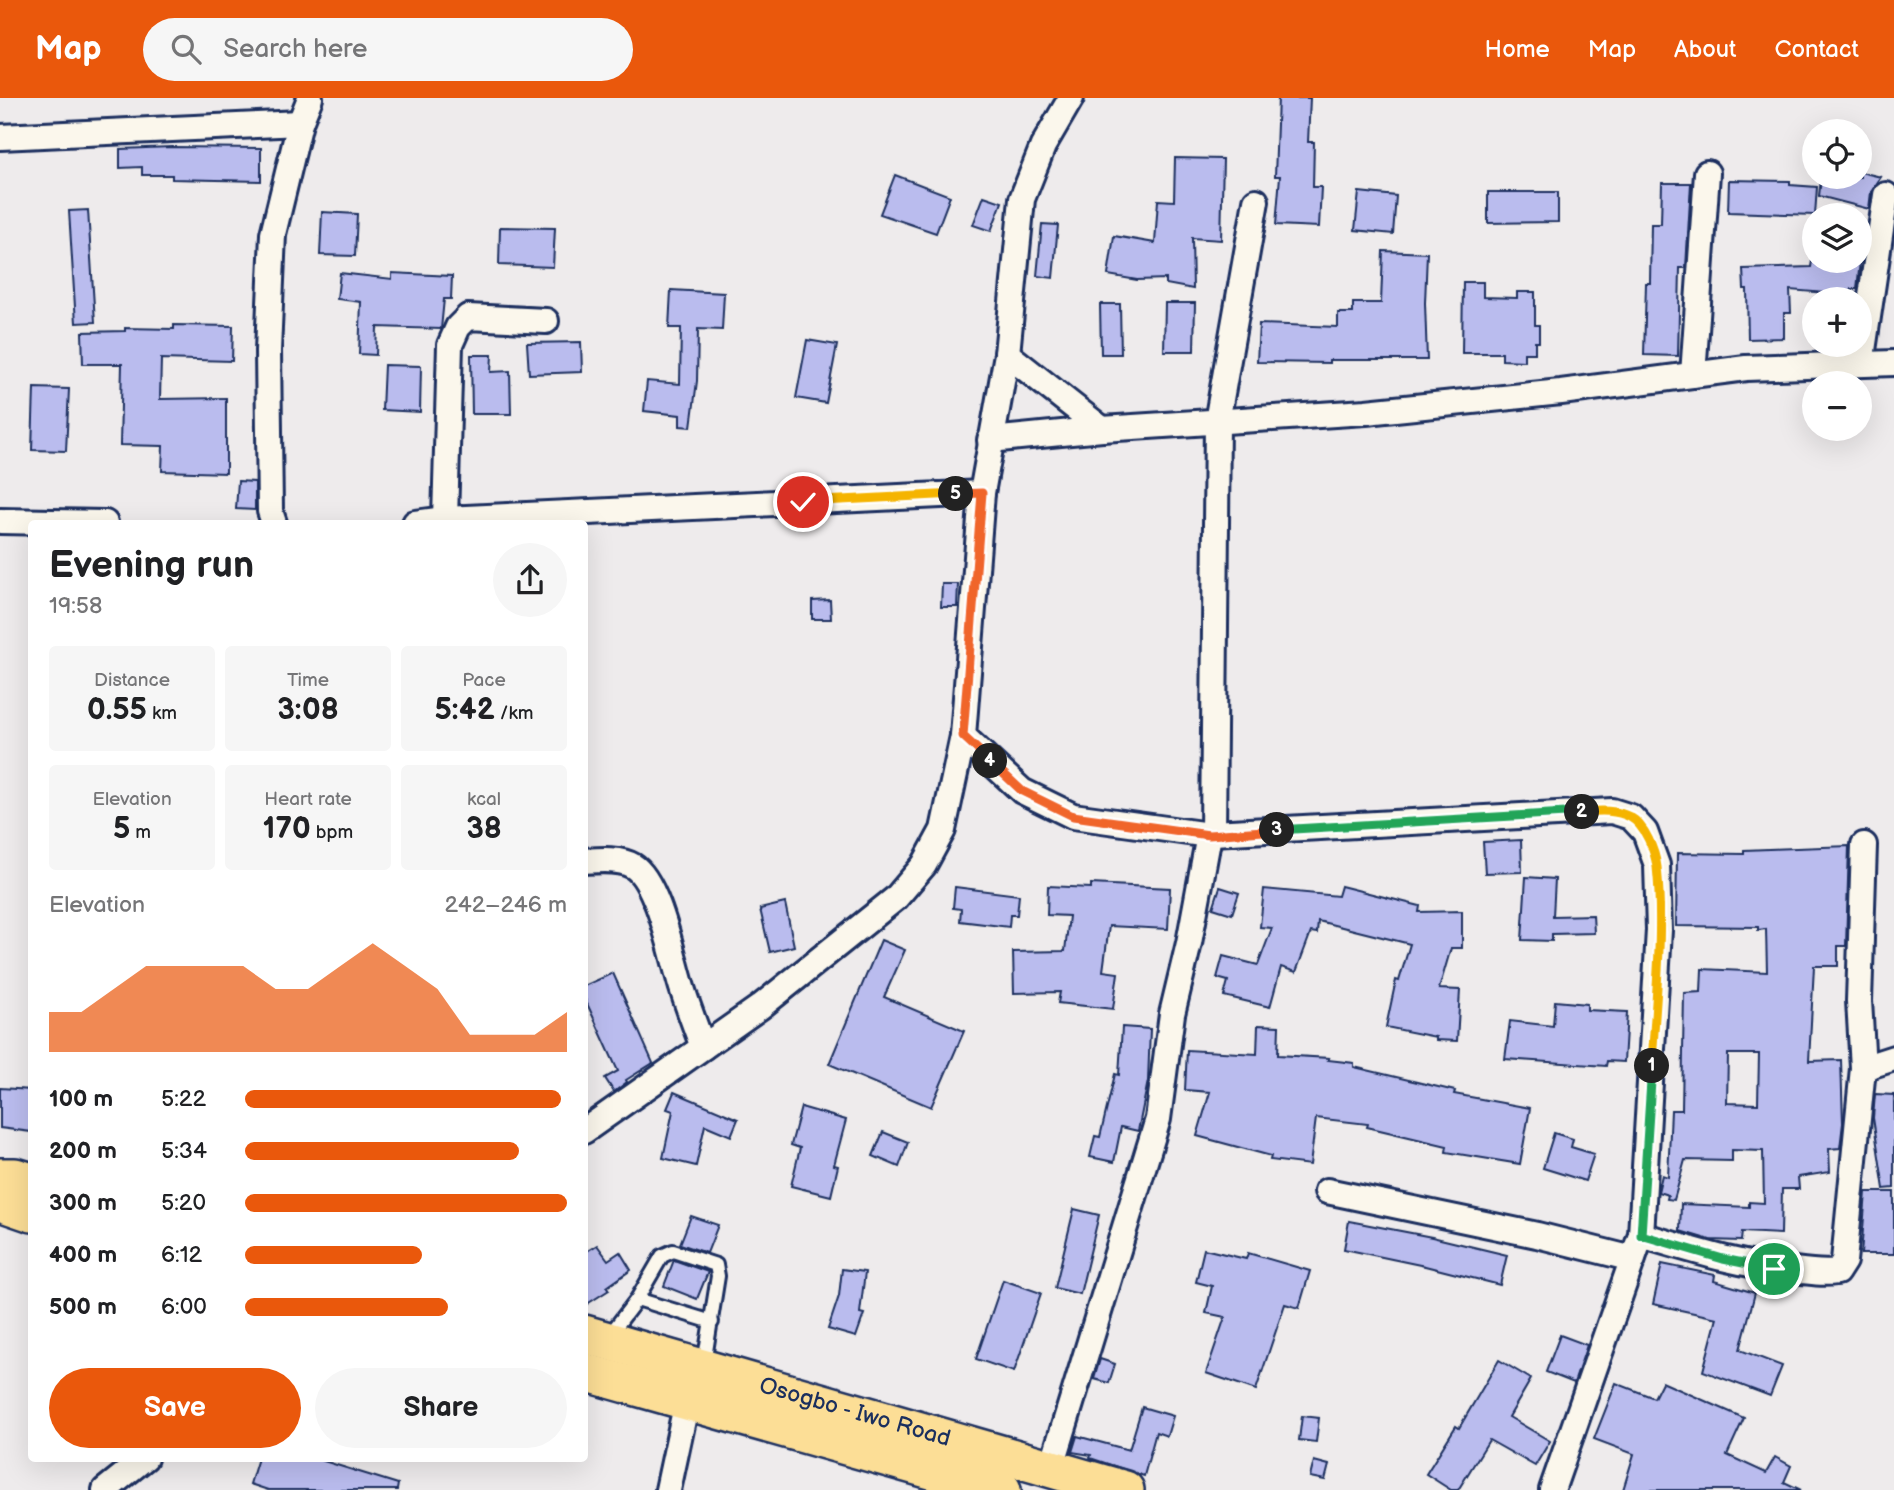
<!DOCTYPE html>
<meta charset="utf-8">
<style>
:root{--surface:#fff;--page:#f6f6f6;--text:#202124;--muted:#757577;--accent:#ea580c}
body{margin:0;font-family:"Balsamiq Sans",sans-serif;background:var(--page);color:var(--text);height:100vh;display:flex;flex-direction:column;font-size:26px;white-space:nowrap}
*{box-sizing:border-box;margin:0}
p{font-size:23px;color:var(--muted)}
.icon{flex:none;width:38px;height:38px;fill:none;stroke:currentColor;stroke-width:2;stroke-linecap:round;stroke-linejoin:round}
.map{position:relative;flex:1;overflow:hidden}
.sheet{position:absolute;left:28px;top:422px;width:560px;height:942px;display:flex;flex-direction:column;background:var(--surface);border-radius:7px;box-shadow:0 7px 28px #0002}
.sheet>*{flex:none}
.buttons{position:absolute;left:1802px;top:21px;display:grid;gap:14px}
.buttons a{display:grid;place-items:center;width:70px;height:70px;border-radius:50%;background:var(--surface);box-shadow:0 7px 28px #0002;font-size:35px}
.pin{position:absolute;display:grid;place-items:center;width:60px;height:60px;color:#fff;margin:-30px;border:4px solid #fff;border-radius:50%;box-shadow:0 2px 7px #0007}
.km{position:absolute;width:35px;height:35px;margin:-18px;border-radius:50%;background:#222;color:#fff;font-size:19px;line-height:35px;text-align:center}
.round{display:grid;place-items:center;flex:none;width:74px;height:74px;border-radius:37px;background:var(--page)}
.head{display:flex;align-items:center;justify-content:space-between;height:119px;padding:0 21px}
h1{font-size:38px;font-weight:800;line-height:52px}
.stats{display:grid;grid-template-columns:repeat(3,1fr);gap:10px;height:119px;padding:7px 21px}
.stats div{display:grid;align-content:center;border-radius:7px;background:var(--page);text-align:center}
.stats b{font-size:30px;font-weight:800}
.stats small{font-size:19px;font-weight:400}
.stats p{font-size:19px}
.chart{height:196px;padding:14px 21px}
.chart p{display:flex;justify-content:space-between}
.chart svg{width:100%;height:126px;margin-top:7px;fill:var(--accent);opacity:.7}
.button{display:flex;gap:14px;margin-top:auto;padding:14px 21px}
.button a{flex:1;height:80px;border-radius:42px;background:var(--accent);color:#fff;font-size:28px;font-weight:800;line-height:80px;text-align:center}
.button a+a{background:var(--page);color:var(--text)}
ul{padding:0 21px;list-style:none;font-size:23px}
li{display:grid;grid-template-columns:112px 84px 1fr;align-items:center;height:52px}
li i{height:18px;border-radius:9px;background:var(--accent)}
header{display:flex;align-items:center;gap:42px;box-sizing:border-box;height:98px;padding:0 35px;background:var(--accent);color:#fff}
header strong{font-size:33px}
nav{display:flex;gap:38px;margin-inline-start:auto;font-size:24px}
.search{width:490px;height:63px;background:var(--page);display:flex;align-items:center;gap:18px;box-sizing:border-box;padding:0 24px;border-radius:38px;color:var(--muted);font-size:26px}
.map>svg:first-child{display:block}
</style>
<header>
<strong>Map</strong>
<div class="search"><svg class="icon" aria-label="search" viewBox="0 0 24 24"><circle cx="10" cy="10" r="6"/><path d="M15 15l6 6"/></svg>Search here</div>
<nav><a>Home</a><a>Map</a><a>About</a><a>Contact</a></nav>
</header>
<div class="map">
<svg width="1894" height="1392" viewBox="0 0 1894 1392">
<rect width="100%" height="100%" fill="#eeebec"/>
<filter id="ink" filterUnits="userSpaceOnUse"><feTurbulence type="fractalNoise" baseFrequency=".0143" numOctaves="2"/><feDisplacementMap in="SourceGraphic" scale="14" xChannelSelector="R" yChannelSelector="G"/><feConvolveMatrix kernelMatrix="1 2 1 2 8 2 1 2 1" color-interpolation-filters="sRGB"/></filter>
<g filter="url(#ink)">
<g fill="#babcee" stroke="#1b2f5e" stroke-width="2" fill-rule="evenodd">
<path d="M 1278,0 L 1310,0 L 1308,44 L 1314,44 L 1313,89 L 1321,89 L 1319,129 L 1276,127 L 1280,78 L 1275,78 Z"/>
<path d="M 172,49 L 261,50 L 261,83 L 172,81 L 172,77 L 142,77 L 142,69 L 120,70 L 120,51 Z"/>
<path d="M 1175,60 L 1223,61 L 1221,142 L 1192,140 L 1193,191 L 1166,186 L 1166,181 L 1137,182 L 1108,177 L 1114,138 L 1155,145 L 1158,102 L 1174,103 Z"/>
<path d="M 1860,74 L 1881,79 L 1871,94 L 1869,111 L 1819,98 L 1821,81 L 1860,79 Z"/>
<path d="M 895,77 L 950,98 L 936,135 L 880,116 Z"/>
<path d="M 1729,82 L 1790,83 L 1790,87 L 1817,89 L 1815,117 L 1728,114 Z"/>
<path d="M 1662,85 L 1691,85 L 1686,170 L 1680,170 L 1678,258 L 1644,257 L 1646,185 L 1650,185 L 1651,126 L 1661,126 Z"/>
<path d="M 1359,94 L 1396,98 L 1393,136 L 1355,132 Z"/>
<path d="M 1488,94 L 1558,94 L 1558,124 L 1488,125 Z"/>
<path d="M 984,98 L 1002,104 L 991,133 L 973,127 Z"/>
<path d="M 88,112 L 95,224 L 76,225 L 69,113 Z"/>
<path d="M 322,114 L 357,116 L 355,158 L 320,157 Z"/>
<path d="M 1042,126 L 1058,127 L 1053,180 L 1037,178 Z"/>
<path d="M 500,129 L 555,130 L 553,169 L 499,167 Z"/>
<path d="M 1383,153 L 1427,155 L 1425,205 L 1427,262 L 1329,262 L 1329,265 L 1257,264 L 1259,226 L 1338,229 L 1338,215 L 1353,215 L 1353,205 L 1381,205 Z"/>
<path d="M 1812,163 L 1860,163 L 1857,191 L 1852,191 L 1851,197 L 1790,192 L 1791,215 L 1784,215 L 1784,240 L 1748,241 L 1747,191 L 1744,191 L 1743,171 L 1811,169 Z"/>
<path d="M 340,175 L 392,181 L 392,175 L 452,178 L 451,201 L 444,201 L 441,231 L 377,229 L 376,257 L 359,256 L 361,204 L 337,201 Z"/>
<path d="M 1463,184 L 1483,184 L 1483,199 L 1517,200 L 1517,194 L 1535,194 L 1535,227 L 1539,227 L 1539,244 L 1535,244 L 1535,255 L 1524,255 L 1524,263 L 1502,262 L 1502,255 L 1462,255 Z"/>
<path d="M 671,192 L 724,195 L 722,232 L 698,231 L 697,283 L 691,329 L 680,328 L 680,317 L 644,313 L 647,283 L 680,286 L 681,230 L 669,230 Z"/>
<path d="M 1165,205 L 1195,205 L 1194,253 L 1164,253 Z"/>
<path d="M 1100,206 L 1120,206 L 1121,256 L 1101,256 Z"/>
<path d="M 174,227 L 233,228 L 232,263 L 161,261 L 160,301 L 226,300 L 226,375 L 162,373 L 163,348 L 120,347 L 122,266 L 83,266 L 82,234 L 125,233 L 125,230 L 174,231 Z"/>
<path d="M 807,242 L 837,247 L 826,305 L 796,300 Z"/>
<path d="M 581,244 L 582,274 L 529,276 L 527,245 Z"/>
<path d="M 471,257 L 492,257 L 491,274 L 510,273 L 511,316 L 472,316 Z"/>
<path d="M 384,267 L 421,268 L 420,314 L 382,312 Z"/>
<path d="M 34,290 L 69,291 L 66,353 L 32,352 Z"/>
<path d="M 238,383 L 255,384 L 255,412 L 236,411 Z"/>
<path d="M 942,486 L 958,486 L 957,509 L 941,509 Z"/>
<path d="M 830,502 L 831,521 L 812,521 L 812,503 Z"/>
<path d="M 1521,742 L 1522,774 L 1485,775 L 1483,744 Z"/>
<path d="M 1849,748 L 1846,848 L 1838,848 L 1838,868 L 1814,868 L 1809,963 L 1841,962 L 1843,1025 L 1840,1050 L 1829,1051 L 1830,1074 L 1798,1079 L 1799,1091 L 1782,1091 L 1781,1136 L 1742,1134 L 1741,1143 L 1710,1142 L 1680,1133 L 1681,1106 L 1749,1109 L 1749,1104 L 1764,1105 L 1763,1053 L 1732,1052 L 1732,1063 L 1685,1062 L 1674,1102 L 1667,1101 L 1668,1097 L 1658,1094 L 1662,1077 L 1668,1079 L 1671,1012 L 1682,1012 L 1684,895 L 1701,894 L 1702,871 L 1767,874 L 1766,831 L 1758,832 L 1758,829 L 1676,828 L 1677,755 L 1744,756 L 1744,752 ZM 1728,956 L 1759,956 L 1758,1006 L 1727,1005 Z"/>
<path d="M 1526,779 L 1555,781 L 1553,818 L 1593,817 L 1594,835 L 1552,836 L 1552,843 L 1522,842 Z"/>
<path d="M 1091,786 L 1170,790 L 1168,831 L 1109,828 L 1103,873 L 1118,875 L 1113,911 L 1058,905 L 1060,894 L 1014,895 L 1013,854 L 1065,853 L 1069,818 L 1047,817 L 1048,788 L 1091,790 Z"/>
<path d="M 1341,788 L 1420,808 L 1419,814 L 1462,813 L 1462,850 L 1451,850 L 1439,891 L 1460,892 L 1457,943 L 1436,942 L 1436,939 L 1386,929 L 1396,882 L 1399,883 L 1410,846 L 1318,823 L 1317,835 L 1311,834 L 1296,874 L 1281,869 L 1270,909 L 1224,898 L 1228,883 L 1217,880 L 1223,858 L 1258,867 L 1272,830 L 1260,829 L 1264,791 L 1338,798 Z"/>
<path d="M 955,789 L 1019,797 L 1017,817 L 1010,817 L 1009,829 L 960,823 L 961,811 L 953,810 Z"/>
<path d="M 1220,789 L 1239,795 L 1232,816 L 1213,810 Z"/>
<path d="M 785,805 L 794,848 L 770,854 L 760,811 Z"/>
<path d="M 881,842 L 905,852 L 884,899 L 964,933 L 931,1009 L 829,966 Z"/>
<path d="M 613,875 L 653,965 L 626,982 L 627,984 L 614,994 L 605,980 L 618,973 L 584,899 L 584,888 Z"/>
<path d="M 1555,903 L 1587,906 L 1587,912 L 1627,914 L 1624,964 L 1607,963 L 1606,968 L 1505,961 L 1510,923 L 1553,928 Z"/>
<path d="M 1258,927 L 1279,928 L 1278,957 L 1329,960 L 1328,962 L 1354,965 L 1354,969 L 1455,993 L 1454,996 L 1530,1010 L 1520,1066 L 1446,1054 L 1447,1048 L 1367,1029 L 1368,1026 L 1316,1020 L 1310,1067 L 1270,1062 L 1271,1058 L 1197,1038 L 1210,994 L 1185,992 L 1187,952 L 1257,956 Z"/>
<path d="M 1122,929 L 1150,931 L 1148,983 L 1138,1033 L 1121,1029 L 1114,1064 L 1090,1059 L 1095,1038 L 1100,1039 L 1115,976 L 1119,977 Z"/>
<path d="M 0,990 L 32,992 L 32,1034 L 0,1030 Z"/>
<path d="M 674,994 L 738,1021 L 731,1038 L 705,1027 L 696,1068 L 663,1060 L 673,1013 L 667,1011 Z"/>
<path d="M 1875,996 L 1894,997 L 1894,1090 L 1884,1091 L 1873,1020 Z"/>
<path d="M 801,1009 L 846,1022 L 834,1067 L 838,1068 L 831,1098 L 791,1088 L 800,1050 L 791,1047 Z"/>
<path d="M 883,1034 L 908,1044 L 899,1069 L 873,1058 Z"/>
<path d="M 1554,1035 L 1573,1041 L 1571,1049 L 1594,1056 L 1585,1083 L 1543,1070 Z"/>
<path d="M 1866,1094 L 1894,1094 L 1894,1156 L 1861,1156 Z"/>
<path d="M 1074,1111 L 1099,1117 L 1080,1196 L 1055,1190 Z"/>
<path d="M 691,1118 L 718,1127 L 707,1155 L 680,1146 Z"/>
<path d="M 1349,1123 L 1432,1139 L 1507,1157 L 1500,1187 L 1425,1168 L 1344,1151 Z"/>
<path d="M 597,1147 L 608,1162 L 620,1154 L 631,1172 L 607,1189 L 609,1192 L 584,1208 L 584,1155 Z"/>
<path d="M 1204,1151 L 1246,1161 L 1248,1155 L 1310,1173 L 1299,1210 L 1285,1206 L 1256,1292 L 1206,1275 L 1225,1219 L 1206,1215 L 1212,1188 L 1196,1184 Z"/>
<path d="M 674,1162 L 708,1174 L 697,1201 L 664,1188 Z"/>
<path d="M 1662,1166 L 1715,1177 L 1714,1183 L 1755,1195 L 1740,1252 L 1782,1268 L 1770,1298 L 1703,1273 L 1717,1220 L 1653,1206 Z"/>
<path d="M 842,1171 L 865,1174 L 860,1215 L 864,1216 L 856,1239 L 828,1231 L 839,1198 Z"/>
<path d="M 1003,1182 L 1041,1195 L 1014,1274 L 976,1261 Z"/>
<path d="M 1560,1237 L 1587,1247 L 1574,1285 L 1546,1274 Z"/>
<path d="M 1100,1261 L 1115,1266 L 1109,1285 L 1094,1281 Z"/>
<path d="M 1499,1262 L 1531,1281 L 1509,1319 L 1550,1343 L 1535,1368 L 1489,1342 L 1458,1392 L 1451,1392 L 1426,1376 L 1456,1328 L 1459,1330 Z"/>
<path d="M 1662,1284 L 1744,1320 L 1727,1357 L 1766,1375 L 1775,1359 L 1791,1368 L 1784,1384 L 1801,1392 L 1623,1392 L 1634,1356 L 1594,1341 L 1616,1285 L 1654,1300 Z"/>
<path d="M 1142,1309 L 1173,1318 L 1167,1338 L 1156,1334 L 1144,1378 L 1090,1360 L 1091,1357 L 1072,1354 L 1077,1338 L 1129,1352 Z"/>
<path d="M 1302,1318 L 1319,1320 L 1316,1344 L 1299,1342 Z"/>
<path d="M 258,1360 L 314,1360 L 398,1386 L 397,1392 L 268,1392 L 250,1386 Z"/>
<path d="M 1314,1363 L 1329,1367 L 1325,1382 L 1310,1379 Z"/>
</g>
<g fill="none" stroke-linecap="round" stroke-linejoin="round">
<defs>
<g id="lane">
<path d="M 637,1201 L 712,1224"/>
<path d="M 608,1239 L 637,1201 L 662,1158 L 673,1153 L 716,1167 L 718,1178 L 704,1266"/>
</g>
<g id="street">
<path d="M 0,39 L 300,25"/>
<path d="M 1007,256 L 1102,331"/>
<path d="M 1861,266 L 1886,97"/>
<path d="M 1693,277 L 1707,75"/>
<path d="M 990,342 L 1102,331 L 1366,314 L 1561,294 L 1746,270 L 1894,265"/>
<path d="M 445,421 L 450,247 L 458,229 L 468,219 L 546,223"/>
<path d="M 0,423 L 105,425"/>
<path d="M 274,425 L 270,413 L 268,253 L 273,136 L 300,25 L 310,0"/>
<path d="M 415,425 L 445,421 L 982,395"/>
<path d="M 963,638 L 1022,693 L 1073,718 L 1209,737"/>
<path d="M 1213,735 L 1612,713 L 1631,719 L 1645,734 L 1657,767 L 1659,832 L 1641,1137 L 1552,1392"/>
<path d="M 584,763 C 599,762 620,760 633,768 C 659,784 673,863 683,893 C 689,912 696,930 703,949"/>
<path d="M 1863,970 L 1894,960"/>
<path d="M 584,1033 L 760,909 L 896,800 L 924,767 L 943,732 L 963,638 L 982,395 L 1007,256 L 1022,101 L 1043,48 L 1071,0"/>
<path d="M 1327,1093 L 1537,1137 L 1633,1161"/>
<path d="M 1641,1137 C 1692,1152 1741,1168 1794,1172 C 1809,1174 1823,1176 1837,1174 L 1844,1163 L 1863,970 L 1859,903 L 1864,747"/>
<path d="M 1051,1371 L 1158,1021 L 1172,916 L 1189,845 L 1209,737 L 1213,735 L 1217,324 L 1256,103"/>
<path d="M 105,1392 L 145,1360"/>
<path d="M 668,1392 L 687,1303"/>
</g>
<g id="primary">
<path d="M 0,1079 L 15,1079 L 32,1084"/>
<path d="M 0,1104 L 32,1115"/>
<path id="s1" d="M 584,1236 L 1125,1392"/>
<path d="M 584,1274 L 1002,1392"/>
</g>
</defs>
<use href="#lane" stroke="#1b2f5e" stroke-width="18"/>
<use href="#street" stroke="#1b2f5e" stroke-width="30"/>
<use href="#primary" stroke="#1b2f5e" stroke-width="42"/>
<use href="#lane" stroke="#fbf7ec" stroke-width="12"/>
<use href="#street" stroke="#fbf7ec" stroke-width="24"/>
<use href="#primary" stroke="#fcde96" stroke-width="37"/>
</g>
</g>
<g fill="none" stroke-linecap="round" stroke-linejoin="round" filter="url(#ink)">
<defs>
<path id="split-1" d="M 1652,968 L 1641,1137 L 1723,1161 L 1774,1171"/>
<path id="split-2" d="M 1582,714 C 1598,713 1615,711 1630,719 C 1645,727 1655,753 1657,769 C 1664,834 1655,903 1652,968"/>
<path id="split-3" d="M 1277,732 L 1582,714"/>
<path id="split-4" d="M 990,663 L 1022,693 L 1073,718 L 1209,737 L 1277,732"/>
<path id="split-5" d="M 956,396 L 982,395 L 963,638 L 990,663"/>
<path id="split-6" d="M 803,404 L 956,396"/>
</defs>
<use href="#split-1" stroke="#fff" stroke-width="14"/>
<use href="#split-2" stroke="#fff" stroke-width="14"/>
<use href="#split-3" stroke="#fff" stroke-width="14"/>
<use href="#split-4" stroke="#fff" stroke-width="14"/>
<use href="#split-5" stroke="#fff" stroke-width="14"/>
<use href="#split-6" stroke="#fff" stroke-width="14"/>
<use href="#split-1" stroke="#22a559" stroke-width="9"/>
<use href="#split-2" stroke="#f5b400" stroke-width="9"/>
<use href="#split-3" stroke="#22a559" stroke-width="9"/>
<use href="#split-4" stroke="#f0652b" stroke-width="9"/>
<use href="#split-5" stroke="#f0652b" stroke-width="9"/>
<use href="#split-6" stroke="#f5b400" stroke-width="9"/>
</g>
<g text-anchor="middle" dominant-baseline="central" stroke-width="6" stroke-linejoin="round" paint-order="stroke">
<g font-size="23" fill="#1b2f5e" stroke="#fbf7ec">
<text stroke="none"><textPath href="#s1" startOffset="282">Osogbo - Iwo Road</textPath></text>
</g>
</g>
</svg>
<div class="buttons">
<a><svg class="icon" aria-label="locate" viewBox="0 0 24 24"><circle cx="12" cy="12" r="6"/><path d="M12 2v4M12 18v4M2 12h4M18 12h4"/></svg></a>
<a><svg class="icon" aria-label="layers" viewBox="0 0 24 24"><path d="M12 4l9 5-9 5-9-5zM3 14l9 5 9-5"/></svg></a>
<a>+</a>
<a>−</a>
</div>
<div class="pin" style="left:1774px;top:1171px;background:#1e9e55"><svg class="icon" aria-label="arrive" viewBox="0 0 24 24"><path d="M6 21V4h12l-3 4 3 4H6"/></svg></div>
<div class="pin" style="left:803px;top:404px;background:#d93025"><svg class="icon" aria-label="check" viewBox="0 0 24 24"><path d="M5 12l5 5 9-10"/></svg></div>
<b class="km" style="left:1652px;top:968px">1</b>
<b class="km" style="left:1582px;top:714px">2</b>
<b class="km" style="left:1277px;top:732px">3</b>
<b class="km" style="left:990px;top:663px">4</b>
<b class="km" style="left:956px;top:396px">5</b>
<section class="sheet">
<div class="head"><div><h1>Evening run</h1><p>19:58</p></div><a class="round"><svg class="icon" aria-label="share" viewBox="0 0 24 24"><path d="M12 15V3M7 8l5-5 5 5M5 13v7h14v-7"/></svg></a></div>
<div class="stats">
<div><p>Distance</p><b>0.55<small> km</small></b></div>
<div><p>Time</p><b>3:08</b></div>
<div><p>Pace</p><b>5:42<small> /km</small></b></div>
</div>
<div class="stats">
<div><p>Elevation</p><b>5<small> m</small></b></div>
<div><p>Heart rate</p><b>170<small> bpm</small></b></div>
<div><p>kcal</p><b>38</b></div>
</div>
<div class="chart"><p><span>Elevation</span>242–246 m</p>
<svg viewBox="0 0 160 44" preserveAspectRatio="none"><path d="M0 44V30L10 30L20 22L30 14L40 14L50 14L60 14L70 22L80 22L90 14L100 6L110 14L120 22L130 38L140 38L150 38L160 30V44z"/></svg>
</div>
<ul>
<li><b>100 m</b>5:22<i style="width:98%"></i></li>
<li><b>200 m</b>5:34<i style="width:85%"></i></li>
<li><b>300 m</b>5:20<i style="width:100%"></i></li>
<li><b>400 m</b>6:12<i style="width:55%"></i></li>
<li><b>500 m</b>6:00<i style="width:63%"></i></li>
</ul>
<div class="button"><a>Save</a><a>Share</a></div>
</section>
</div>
